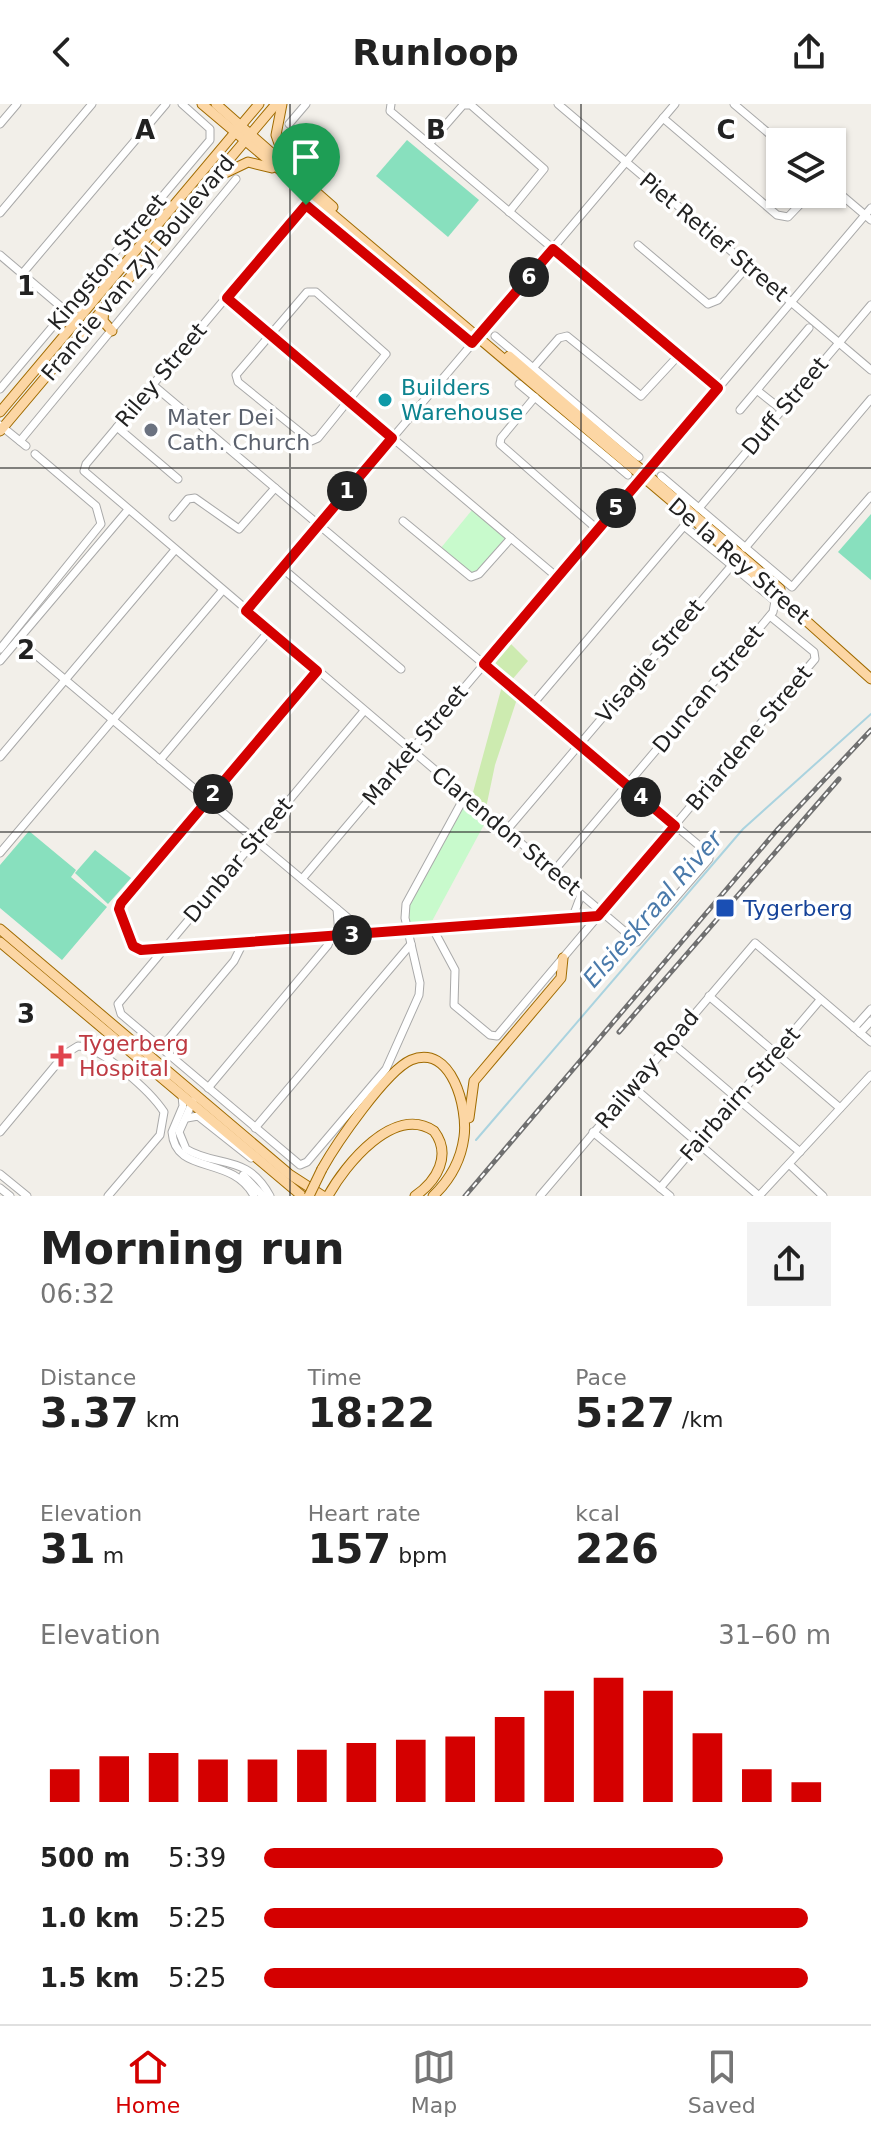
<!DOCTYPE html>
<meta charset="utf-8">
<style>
:root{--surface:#fff;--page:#f2f2f2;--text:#222;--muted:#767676;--line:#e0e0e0;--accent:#d40000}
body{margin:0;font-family:"DejaVu Sans",sans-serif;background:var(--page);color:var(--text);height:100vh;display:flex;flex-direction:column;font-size:30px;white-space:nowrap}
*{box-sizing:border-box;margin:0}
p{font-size:26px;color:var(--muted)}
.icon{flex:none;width:44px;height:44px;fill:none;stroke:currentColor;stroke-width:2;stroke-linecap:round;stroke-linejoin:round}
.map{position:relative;height:1092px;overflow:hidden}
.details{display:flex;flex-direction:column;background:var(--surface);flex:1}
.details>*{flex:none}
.tools{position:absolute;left:766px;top:24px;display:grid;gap:16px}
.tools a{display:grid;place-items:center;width:80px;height:80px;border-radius:0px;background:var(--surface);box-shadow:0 2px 6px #0004;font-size:40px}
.pin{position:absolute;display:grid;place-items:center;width:68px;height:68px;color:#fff;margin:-82px -34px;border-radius:50% 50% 50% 0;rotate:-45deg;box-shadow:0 0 8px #0007}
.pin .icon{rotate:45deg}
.km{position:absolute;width:40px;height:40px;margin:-20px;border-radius:50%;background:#222;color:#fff;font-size:22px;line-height:40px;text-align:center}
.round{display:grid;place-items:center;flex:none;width:84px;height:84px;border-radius:0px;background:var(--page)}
.headline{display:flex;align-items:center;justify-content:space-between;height:136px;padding:0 40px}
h1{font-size:44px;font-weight:700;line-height:60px}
.figures{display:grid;grid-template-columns:repeat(3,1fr);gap:12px;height:136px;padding:8px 40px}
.figures div{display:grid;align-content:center}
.figures b{font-size:40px;font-weight:700}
.figures small{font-size:22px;font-weight:400}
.figures p{font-size:22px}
.chart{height:224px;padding:16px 40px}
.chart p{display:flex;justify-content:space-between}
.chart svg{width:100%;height:144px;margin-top:8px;stroke:var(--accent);stroke-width:6}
ul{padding:0 40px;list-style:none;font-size:26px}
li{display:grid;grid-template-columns:128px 96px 1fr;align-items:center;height:60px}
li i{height:20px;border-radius:10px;background:var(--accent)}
header{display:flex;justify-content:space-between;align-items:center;height:104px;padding:0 40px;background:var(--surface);font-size:36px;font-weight:700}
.tabs{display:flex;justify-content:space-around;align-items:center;height:112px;border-top:2px solid var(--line);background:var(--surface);font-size:22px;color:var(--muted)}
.tabs a{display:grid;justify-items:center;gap:4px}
.tabs .active{color:var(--accent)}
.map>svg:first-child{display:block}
</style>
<header><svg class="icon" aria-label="back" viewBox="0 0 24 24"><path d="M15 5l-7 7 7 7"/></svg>Runloop<svg class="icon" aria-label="share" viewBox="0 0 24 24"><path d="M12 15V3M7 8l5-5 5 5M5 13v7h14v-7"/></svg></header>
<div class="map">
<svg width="871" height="1092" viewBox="0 0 871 1092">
<rect width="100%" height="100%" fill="#f2efe9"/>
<g fill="#cdebb0">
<path d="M 509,538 L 528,557 L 511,577 L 492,558 Z"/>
<path d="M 502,582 L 517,595 L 495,661 L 486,704 L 472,692 Z"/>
</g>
<g fill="#c8facc">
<path d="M 472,406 L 505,434 L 478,468 L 472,470 L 440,445 Z"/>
<path d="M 464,699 L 486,717 L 431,819 L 411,821 L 408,807 L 410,799 Z"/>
</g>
<g fill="#88e0be">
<path d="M 407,36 L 479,96 L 448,133 L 376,72 Z"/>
<path d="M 871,410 L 871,476 L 838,448 Z"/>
<path d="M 29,727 L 76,766 L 71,773 L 107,803 L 62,856 L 0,804 L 0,761 Z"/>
<path d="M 95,746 L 131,774 L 108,800 L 75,769 Z"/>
</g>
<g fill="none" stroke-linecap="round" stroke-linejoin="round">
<path stroke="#aad3df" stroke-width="2" d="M 476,1036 L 743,725 L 871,610"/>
<defs>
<g id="minor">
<path d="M 391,0 L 390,7 L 718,284"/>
<path d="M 558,0 L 871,266"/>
<path d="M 734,0 L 780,39"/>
<path d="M 663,14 L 777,111 L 788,113 L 810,90"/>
<path d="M 0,20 L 17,0"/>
<path d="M 289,20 L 306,0"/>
<path d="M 429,40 L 463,1 L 471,1 L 544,65 L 509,108"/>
<path d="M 832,83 L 871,116"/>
<path d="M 0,109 L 92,0"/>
<path d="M 638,141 L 708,200 L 718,196 L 748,162"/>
<path d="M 0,151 L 66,207"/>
<path d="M 22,170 L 166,0"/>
<path d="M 307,188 L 316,188 L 386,250 L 318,334 L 311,337 L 238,278 L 236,271 Z"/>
<path d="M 227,194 L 557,473"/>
<path d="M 495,232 L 639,353"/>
<path d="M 533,264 L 559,234 L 567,232 L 641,292 L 679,251"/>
<path d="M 519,280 L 628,371"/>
<path d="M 153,281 L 709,750 L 709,755 L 637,838 L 84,367 L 86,360 L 304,101 L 312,103 L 472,239"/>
<path d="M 0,285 L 210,36 L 210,25 L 182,0"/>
<path d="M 758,287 L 782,306"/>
<path d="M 535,293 L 501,334 L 500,340 L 597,425"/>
<path d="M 740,306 L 809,224"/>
<path d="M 0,321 L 26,342"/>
<path d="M 117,323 L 178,375"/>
<path d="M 20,337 L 236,75"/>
<path d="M 661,372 L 792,483 L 871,392"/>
<path d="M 699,404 L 871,201"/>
<path d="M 173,413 L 188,395 L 195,394 L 239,425 L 275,384"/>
<path d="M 403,417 L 471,473 L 479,470 L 511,434"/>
<path d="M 745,444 L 871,295"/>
<path d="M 282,464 L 401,565"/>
<path d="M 246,507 L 675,0"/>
<path d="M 18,536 L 367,830"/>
<path d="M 0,545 L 101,420 L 96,402 L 35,350"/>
<path d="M 0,557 L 127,407"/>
<path d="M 317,567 L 121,799 L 119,805 L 134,844 L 598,812"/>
<path d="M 532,601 L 684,422 L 775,497 L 773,508 L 553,768"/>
<path d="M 364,607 L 118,900 L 121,910 L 300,1061 L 307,1058 L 386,965 L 419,891 L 420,879 L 405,814 L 406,800 L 465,692"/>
<path d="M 0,653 L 174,447"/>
<path d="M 160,656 L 269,527"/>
<path d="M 506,727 L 733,460"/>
<path d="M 0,749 L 222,487"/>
<path d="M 302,775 L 871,104"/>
<path d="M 337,805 L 339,832"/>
<path d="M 572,815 L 581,791"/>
<path d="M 433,825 L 455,866 L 454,901 L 490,931 L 497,932 L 815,555 L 814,548 L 770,512"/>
<path d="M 709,892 L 840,1004"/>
<path d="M 854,924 L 871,905"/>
<path d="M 860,929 L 871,917"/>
<path d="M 671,938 L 800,1048"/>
<path d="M 161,944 L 234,857 L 243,839"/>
<path d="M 632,982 L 759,1092"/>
<path d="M 208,984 L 328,841 L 331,833"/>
<path d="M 182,992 L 183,1002 L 172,1028 C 175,1072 232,1050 254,1092"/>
<path d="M 193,997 L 179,1028 L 186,1045 C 217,1064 247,1049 270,1092"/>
<path d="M 187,1014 L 198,1012 L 251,1054"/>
<path d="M 255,1024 L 411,840"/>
<path d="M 0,1028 L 65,950 L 78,942 C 102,943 151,988 164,1008 L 160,1031 L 108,1092"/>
<path d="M 593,1028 L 670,1092"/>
<path d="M 789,1060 L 823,1092"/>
<path d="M 0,1070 L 27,1092"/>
<path d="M 243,1071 L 263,1092"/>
<path d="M 0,1084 L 10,1092"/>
<path d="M 660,1084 L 820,896"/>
<path d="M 540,1092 L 755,839 L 871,938"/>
<path d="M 759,1092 L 871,971"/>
</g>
<g id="major">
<path d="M 202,0 L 694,416 L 871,575"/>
<path d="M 216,0 L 333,103"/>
<path d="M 282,0 L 276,31 L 284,54"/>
<path d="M 223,70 L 248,58 L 272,64"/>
<path d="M 104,204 L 103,217 L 112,227"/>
<path d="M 509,252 L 780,485"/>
<path d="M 0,308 L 259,0"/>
<path d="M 0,327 L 276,0"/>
<path d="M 0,825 L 289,1070 L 323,1092"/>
<path d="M 0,838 L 302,1092"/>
<path d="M 469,1014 L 474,977 L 561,874 L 563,854"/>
<path d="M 322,1065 C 336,1040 386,967 411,956 C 452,939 468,1005 464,1033 C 461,1056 450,1076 433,1092"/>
<path d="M 328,1092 C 345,1061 394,1000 434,1027 C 452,1051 437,1077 415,1092"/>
</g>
</defs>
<use href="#minor" stroke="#a9a9a9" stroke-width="9"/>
<use href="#major" stroke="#a06b00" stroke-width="11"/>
<use href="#minor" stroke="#fff" stroke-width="7"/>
<use href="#major" stroke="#fcd6a4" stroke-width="9"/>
<defs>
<g id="rail">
<path d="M 619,928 L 839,675"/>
<path d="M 465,1092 L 777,726 L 871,626"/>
</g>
</defs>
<use href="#rail" stroke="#707070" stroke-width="5"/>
<use href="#rail" stroke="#fff" stroke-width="2" stroke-dasharray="6" stroke-linecap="butt"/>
<defs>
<path id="major-bridge" d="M 309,1092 L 322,1065"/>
</defs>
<use href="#major-bridge" stroke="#a06b00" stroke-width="11" stroke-linecap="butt"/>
<use href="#major-bridge" stroke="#fcd6a4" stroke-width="9"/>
</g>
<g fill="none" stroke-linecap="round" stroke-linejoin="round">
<defs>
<path id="route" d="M 306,101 L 472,239 L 553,145 L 718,284 L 484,560 L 675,722 L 598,812 L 141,846 L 133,842 L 119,805 L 121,799 L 317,567 L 246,507 L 392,334 L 227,194 Z"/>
</defs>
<use href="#route" stroke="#fff" stroke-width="16"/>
<use href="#route" stroke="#d40000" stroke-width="10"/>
</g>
<path fill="none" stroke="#222" stroke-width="2" stroke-opacity="0.55" d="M 290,0 L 290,1092M 581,0 L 581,1092M 0,364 L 871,364M 0,728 L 871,728"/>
<circle fill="#0f9aa8" stroke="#fff" stroke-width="3" cx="385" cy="296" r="8"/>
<circle fill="#6b7280" stroke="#fff" stroke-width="3" cx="151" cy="326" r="8"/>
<rect fill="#1a4fb4" stroke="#fff" stroke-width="3" x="715" y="794" width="20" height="20" rx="4"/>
<path fill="#e0444e" stroke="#fff" stroke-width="3" d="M57 940h8v8h8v8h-8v8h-8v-8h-8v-8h8z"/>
<g text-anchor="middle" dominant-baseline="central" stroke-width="7" stroke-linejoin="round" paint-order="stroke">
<g font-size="22" fill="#222" stroke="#fff">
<text transform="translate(714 133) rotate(40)">Piet Retief Street</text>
<text transform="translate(107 158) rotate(-50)">Kingston Street</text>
<text transform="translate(138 164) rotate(-50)">Francie van Zyl Boulevard</text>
<text transform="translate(161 271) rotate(-50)">Riley Street</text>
<text transform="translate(785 302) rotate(-50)">Duff Street</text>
<text transform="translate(739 457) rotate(41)">De la Rey Street</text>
<text transform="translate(650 557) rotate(-50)">Visagie Street</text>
<text transform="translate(708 585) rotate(-50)">Duncan Street</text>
<text transform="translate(749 634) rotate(-50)">Briardene Street</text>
<text transform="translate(415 641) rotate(-50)">Market Street</text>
<text transform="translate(506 727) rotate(40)">Clarendon Street</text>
<text transform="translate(238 756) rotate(-50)">Dunbar Street</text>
<text transform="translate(647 965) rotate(-50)">Railway Road</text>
<text transform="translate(740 990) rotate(-49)">Fairbairn Street</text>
</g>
<g font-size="22" fill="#0d838f" stroke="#fff" text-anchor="start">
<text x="401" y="283">Builders<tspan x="401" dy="25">Warehouse</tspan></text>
</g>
<g font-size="22" fill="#5b616d" stroke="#fff" text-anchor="start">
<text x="167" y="313">Mater Dei<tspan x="167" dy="25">Cath. Church</tspan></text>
</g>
<g font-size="22" fill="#164399" stroke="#fff" text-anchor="start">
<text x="743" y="804">Tygerberg</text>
</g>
<g font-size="22" fill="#be3a42" stroke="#fff" text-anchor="start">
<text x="79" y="939">Tygerberg<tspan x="79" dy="25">Hospital</tspan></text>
</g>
<g font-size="24" font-style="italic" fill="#4a7aab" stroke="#fff">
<text transform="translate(653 805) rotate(-49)">Elsieskraal River</text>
</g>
</g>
<g font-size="26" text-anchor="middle" font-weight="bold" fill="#222" stroke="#fff" stroke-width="7" stroke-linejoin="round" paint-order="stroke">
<text x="145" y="35">A</text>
<text x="436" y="35">B</text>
<text x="726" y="35">C</text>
<text x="26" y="191">1</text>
<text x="26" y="555">2</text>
<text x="26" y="919">3</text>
</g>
</svg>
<div class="tools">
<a><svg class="icon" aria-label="layers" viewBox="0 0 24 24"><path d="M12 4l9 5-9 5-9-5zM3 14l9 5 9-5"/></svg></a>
</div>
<div class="pin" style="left:306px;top:101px;background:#1e9e55"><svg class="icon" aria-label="arrive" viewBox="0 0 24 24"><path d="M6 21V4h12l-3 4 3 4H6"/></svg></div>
<b class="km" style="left:347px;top:387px">1</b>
<b class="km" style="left:213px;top:690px">2</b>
<b class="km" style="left:352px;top:831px">3</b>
<b class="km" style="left:641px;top:693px">4</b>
<b class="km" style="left:616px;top:404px">5</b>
<b class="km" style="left:529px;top:173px">6</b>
</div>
<section class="details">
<div class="headline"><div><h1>Morning run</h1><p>06:32</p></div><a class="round"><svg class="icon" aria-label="share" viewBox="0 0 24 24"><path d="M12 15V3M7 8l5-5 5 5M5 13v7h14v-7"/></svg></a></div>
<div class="figures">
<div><p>Distance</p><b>3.37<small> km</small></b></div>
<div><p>Time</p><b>18:22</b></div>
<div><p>Pace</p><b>5:27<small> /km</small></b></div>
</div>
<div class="figures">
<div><p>Elevation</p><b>31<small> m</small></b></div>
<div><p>Heart rate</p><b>157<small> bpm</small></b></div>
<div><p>kcal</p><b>226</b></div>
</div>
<div class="chart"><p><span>Elevation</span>31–60 m</p>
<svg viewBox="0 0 160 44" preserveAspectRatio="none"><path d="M5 44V34M15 44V30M25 44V29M35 44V31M45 44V31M55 44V28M65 44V26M75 44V25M85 44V24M95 44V18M105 44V10M115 44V6M125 44V10M135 44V23M145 44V34M155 44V38"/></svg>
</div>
<ul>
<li><b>500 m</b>5:39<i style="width:81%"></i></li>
<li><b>1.0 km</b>5:25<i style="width:96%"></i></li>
<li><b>1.5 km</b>5:25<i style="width:96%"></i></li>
</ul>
</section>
<nav class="tabs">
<a class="active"><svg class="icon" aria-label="home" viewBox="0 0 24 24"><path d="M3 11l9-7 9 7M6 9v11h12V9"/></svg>Home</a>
<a><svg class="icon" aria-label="map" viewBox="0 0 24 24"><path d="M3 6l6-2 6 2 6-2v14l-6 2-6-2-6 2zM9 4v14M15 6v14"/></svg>Map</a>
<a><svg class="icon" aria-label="saved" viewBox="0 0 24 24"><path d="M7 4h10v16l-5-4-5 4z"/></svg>Saved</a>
</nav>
